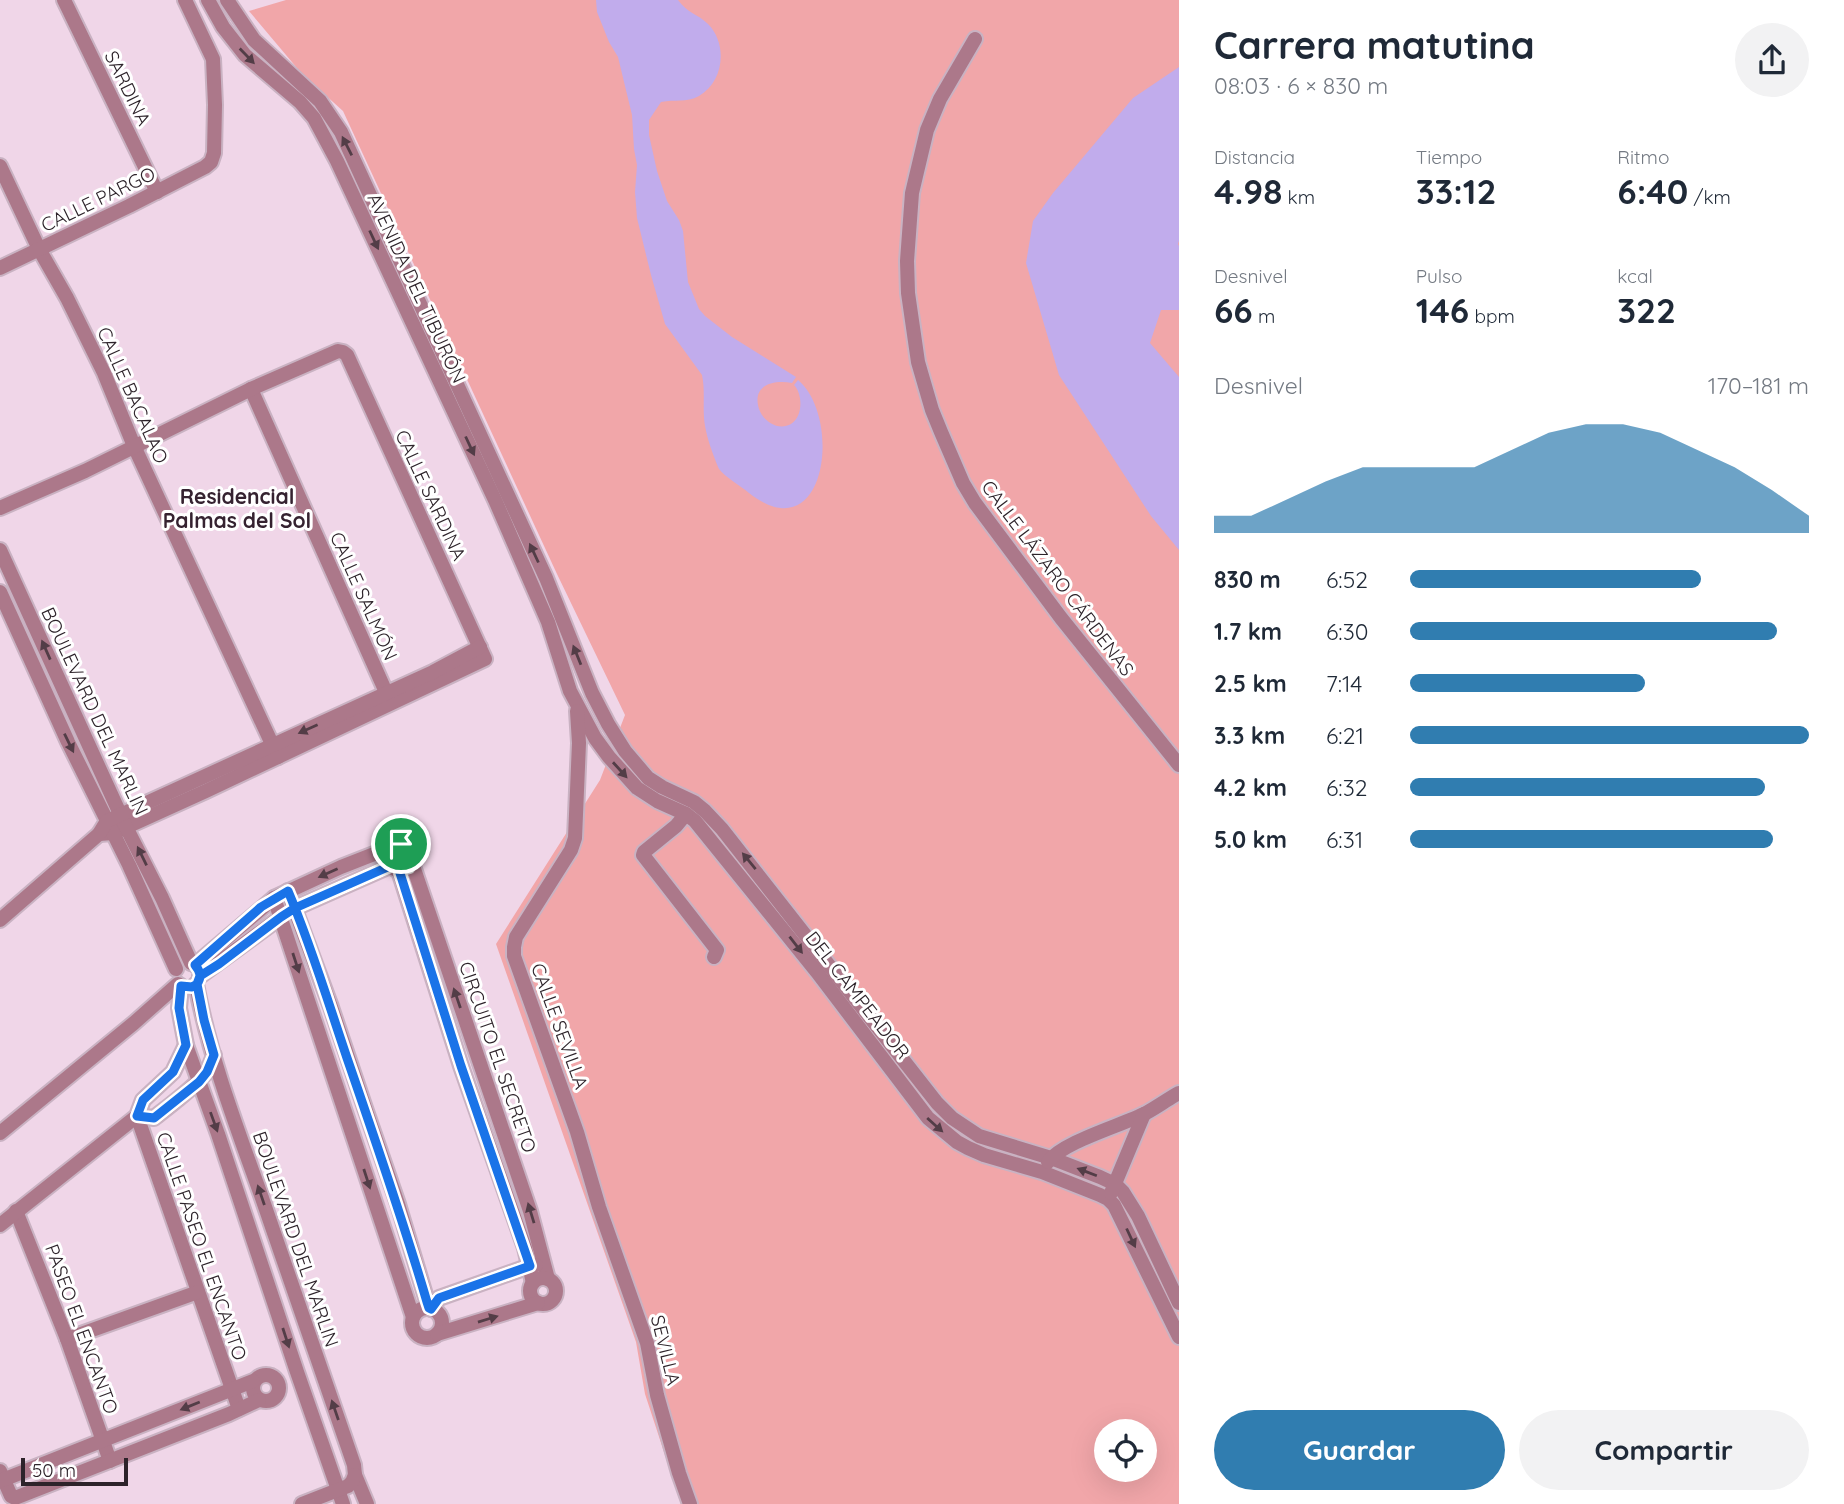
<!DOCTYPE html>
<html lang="es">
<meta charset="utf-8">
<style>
:root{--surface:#fff;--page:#f2f2f3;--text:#1f2937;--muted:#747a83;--accent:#307db0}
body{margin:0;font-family:Quicksand,sans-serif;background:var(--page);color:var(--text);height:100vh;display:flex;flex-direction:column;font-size:26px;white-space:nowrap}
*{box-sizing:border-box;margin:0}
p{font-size:23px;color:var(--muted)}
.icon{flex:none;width:38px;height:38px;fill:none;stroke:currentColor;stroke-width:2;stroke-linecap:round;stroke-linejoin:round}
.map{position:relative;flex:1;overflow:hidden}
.drawer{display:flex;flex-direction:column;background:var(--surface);width:665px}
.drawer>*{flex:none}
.buttons{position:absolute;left:1094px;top:1419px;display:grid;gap:14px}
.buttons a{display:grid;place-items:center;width:63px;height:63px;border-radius:50%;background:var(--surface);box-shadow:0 7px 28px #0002;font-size:35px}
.scale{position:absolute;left:21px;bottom:18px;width:107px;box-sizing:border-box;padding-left:7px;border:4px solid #2d232a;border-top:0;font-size:19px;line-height:24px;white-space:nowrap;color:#2d232a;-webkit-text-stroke:5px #fff;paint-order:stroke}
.pin{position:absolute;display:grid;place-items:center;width:60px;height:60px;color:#fff;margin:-30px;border:4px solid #fff;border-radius:50%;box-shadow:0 2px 7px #0007}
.round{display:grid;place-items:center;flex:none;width:74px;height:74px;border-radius:37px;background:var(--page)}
.head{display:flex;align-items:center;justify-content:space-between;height:119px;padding:0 35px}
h1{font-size:38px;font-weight:700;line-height:52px}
.metrics{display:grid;grid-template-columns:repeat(3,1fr);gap:10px;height:119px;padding:7px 35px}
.metrics div{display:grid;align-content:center}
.metrics b{font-size:35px;font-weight:700}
.metrics small{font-size:19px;font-weight:400}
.metrics p{font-size:19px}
.chart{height:196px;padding:14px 35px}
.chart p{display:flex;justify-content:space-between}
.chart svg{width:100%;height:126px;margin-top:7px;fill:var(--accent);opacity:.7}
.action{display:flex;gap:14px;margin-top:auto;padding:14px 35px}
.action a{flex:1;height:80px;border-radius:42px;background:var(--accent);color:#fff;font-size:28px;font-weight:700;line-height:80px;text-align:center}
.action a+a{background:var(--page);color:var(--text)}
ul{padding:0 35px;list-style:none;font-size:23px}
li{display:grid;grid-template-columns:112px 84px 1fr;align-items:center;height:52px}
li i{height:18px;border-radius:9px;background:var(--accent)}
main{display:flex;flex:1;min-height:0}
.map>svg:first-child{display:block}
</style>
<main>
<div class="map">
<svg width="1179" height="1504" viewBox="0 0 1179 1504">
<rect width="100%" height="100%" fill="#f0d6e8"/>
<path fill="#f1a6a9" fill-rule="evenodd" d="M 286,0 L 1179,0 L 1179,1504 L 681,1504 L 645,1394 L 636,1342 L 496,944 L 600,780 L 625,715 L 557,574 L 343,111 L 302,74 L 249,11 ZM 1106,1432 L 1144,1432 L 1144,1470 L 1106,1470 Z"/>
<g fill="#c1acec">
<path d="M 596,0 L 678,0 C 687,13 698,14 708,24 C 728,44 724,82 699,96 C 686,103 675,99 661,102 L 649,120 L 649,135 L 657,171 L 667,201 L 679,220 L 683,231 L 688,282 L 699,309 L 705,316 L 732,337 L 796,377 L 792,383 C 775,380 754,384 758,405 C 760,419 777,432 791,424 C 803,417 803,394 794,385 L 798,380 C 843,418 826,553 749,493 C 741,486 725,477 719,469 C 717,465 715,459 713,454 C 709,443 705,430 704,418 C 703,403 705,389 702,375 L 665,324 L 651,275 L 637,218 L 635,192 L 637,165 L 634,149 L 632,115 L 618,57 L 609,42 L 597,12 Z"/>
<path d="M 1179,67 L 1179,241 L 1178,244 L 1179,246 L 1179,310 L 1161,310 L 1150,343 L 1179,377 L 1179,550 L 1151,516 L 1059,375 L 1026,263 L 1033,221 L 1053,193 L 1133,98 Z"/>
</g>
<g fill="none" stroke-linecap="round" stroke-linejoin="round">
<defs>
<g id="street">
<path d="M 64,0 L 157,192"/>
<path d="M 208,0 L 223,27 L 245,55 L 300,102 L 314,118 L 337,161 L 495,500 L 548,622 L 570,691 L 595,738 L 609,757 L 637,788 L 657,801 L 686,814 L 695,821 L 817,972 L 928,1118 L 957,1142 L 968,1148 L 984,1155 L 1042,1172 L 1100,1195 L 1108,1199 L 1114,1205 L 1179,1337"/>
<path d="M 227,0 L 254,40 L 320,101 L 341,132 L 546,578 L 592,693 L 608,724 L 625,751 L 648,778 L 662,787 L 694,802 L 705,811 L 722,829 L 937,1103 L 952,1118 L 979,1136 L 1051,1158 L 1100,1177 L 1115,1184 L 1123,1192 L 1138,1216 L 1179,1303"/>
<path d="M 975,39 L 940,99 L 927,130 L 912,193 L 907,261 L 908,293 L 918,362 L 932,410 L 941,432 L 963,483 L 975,503 L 1061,618 L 1179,765"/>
<path d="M 0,166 L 39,249 L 67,298 L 104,373 L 134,446 L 278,757"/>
<path d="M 0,268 L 129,206 L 205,167 L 211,162 L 214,153 L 215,105 L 213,59 L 185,0"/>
<path d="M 251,389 L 389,699"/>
<path d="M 0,508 L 85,471 L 251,389 L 338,351 L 343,352 L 347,355 L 485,659 L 206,791 L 113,833 L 99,834"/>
<path d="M 0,550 L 126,827 L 162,898 L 191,963"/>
<path d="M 0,592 L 68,742 L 129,865 L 176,969"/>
<path d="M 577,711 L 579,743 L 575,838 L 571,850 L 516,937 L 514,947 L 514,956 L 577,1132 L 599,1207 L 647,1343 L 657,1395 L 679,1473 L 690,1504"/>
<path d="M 686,814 L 676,826 L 644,852 L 643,855 L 717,950 L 714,957"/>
<circle cx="400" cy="857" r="13"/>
<path d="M 412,863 L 530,1211 L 548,1279"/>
<path d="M 399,871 L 461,1066 L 525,1248 L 533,1283"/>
<path d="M 288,891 L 331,1007 L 365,1108 L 398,1204 L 429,1308"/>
<path d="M 274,898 L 413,1317"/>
<path d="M 0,920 L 99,834 L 107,821 L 433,672 L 480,647"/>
<path d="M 195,965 L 274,898 L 341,867 L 392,847"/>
<path d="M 200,976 L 281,917 L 295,908 L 390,866"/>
<path d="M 196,984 C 210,1058 237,1128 262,1198 C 293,1287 324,1376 354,1465 L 355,1475 L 367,1504"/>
<path d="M 181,986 L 179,1008 L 186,1045 L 218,1134 L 297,1372 L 343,1504"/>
<path d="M 137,1116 L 239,1409"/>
<path d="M 137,1116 L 154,1118 C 168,1107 198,1085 207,1071 C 210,1066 212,1061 214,1055"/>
<path d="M 0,1133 L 134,1023 L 178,984"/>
<path d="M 1048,1162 C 1062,1142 1123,1125 1146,1113 C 1157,1107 1168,1099 1179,1093"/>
<path d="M 1111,1193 L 1144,1114"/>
<path d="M 16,1211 L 67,1339 L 110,1461"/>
<path d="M 0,1225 L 137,1116 L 143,1100 L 173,1072 L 186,1045"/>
<circle cx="543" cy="1291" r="13"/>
<circle cx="427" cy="1323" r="15"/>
<path d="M 431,1309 L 439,1298 L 530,1266 L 536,1265"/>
<path d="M 437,1334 L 538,1303"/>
<path d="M 67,1339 L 198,1292"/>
<circle cx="266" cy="1388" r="13"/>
<path d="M 0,1471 L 11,1496 L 15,1498 L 229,1414 L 259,1400"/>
<path d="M 0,1481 L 253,1381"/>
<path d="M 302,1504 L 348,1486 L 352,1482 L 355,1475"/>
</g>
</defs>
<use href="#street" stroke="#c9b2c2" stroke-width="18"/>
<use href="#street" stroke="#ac788a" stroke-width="14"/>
</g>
<defs><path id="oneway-solid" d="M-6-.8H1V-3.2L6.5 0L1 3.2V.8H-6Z" transform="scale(1.75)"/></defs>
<g fill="#533d47">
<use href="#oneway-solid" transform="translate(247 56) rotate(46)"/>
<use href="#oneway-solid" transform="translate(347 146) rotate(-117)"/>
<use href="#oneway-solid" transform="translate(374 240) rotate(65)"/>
<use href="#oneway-solid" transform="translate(470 446) rotate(65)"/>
<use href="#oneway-solid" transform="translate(534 553) rotate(-115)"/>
<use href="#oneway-solid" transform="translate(46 650) rotate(-114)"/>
<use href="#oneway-solid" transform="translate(577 655) rotate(-112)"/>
<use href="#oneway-solid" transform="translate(308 729) rotate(156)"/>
<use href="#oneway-solid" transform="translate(69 743) rotate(64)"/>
<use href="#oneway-solid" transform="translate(620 770) rotate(48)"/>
<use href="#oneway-solid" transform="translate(142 856) rotate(-116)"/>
<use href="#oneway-solid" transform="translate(749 861) rotate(-129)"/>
<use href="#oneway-solid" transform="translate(328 873) rotate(156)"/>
<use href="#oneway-solid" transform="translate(796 945) rotate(52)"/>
<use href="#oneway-solid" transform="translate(296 963) rotate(72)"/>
<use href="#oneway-solid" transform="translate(457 998) rotate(-109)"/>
<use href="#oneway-solid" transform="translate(214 1122) rotate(70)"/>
<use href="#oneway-solid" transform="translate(935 1125) rotate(42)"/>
<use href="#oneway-solid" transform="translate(1087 1172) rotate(-159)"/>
<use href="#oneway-solid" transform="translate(367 1179) rotate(72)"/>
<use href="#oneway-solid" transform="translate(261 1195) rotate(-109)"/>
<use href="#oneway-solid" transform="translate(531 1213) rotate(-107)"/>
<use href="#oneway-solid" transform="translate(1131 1238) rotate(65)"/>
<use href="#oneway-solid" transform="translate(488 1319) rotate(-17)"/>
<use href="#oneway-solid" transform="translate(286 1338) rotate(72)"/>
<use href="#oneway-solid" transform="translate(190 1406) rotate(158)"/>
<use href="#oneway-solid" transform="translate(335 1410) rotate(-109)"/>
</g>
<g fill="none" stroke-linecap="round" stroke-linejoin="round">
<defs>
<path id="route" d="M 401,844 C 389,845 384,855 390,866 L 295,908 L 281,917 L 219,964 L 200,976 L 197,984 L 192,987 L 181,986 L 179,1008 L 186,1045 L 173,1072 L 143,1100 L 137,1116 L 154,1118 L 199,1082 L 207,1072 L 214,1055 L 204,1020 L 197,984 C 202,977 200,971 195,965 L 261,907 L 288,891 C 311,945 328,1002 347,1058 C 375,1139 403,1220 427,1302 L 429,1308 L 431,1309 L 439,1298 L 530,1266 L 461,1066 L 399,870 L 409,867 L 414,858 L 410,849 L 401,844"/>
</defs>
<use href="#route" stroke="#fff" stroke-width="14"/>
<use href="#route" stroke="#1a73e8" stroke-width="9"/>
</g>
<g text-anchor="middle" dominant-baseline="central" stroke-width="6" stroke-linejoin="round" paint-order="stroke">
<g font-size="19" fill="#2d232a" stroke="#fff">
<text transform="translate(128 88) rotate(64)">SARDINA</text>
<text transform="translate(98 199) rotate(-26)">CALLE PARGO</text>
<text transform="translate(417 288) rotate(65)">AVENIDA DEL TIBURÓN</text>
<text transform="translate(133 395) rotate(66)">CALLE BACALAO</text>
<text transform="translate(431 495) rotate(65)">CALLE SARDINA</text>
<text transform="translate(1058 578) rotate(53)">CALLE LÁZARO CÁRDENAS</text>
<text transform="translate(364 596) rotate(66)">CALLE SALMÓN</text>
<text transform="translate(95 711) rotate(65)">BOULEVARD DEL MARLIN</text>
<text transform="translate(858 995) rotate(52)">DEL CAMPEADOR</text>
<text transform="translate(560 1026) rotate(70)">CALLE SEVILLA</text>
<text transform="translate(498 1057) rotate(71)">CIRCUITO EL SECRETO</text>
<text transform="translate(296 1239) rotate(71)">BOULEVARD DEL MARLIN</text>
<text transform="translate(202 1246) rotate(71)">CALLE PASEO EL ENCANTO</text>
<text transform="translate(82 1329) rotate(70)">PASEO EL ENCANTO</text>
<text transform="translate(666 1350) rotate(76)">SEVILLA</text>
</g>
<g font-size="21" font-weight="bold" fill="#352230" stroke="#fff">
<text x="237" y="496">Residencial<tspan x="237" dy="24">Palmas del Sol</tspan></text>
</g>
</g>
</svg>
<div class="buttons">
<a><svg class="icon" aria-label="locate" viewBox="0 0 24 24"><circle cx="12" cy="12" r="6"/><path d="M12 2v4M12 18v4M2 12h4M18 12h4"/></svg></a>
</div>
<div class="scale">50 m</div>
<div class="pin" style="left:401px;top:844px;background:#1e9e55"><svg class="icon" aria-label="arrive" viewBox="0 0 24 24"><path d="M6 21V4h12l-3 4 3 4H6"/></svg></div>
</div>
<section class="drawer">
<div class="head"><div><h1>Carrera matutina</h1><p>08:03 · 6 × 830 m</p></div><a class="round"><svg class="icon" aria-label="share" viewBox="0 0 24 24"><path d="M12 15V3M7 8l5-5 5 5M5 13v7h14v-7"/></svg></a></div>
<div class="metrics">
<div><p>Distancia</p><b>4.98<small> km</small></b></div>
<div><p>Tiempo</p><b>33:12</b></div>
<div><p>Ritmo</p><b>6:40<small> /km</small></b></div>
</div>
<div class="metrics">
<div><p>Desnivel</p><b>66<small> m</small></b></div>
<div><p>Pulso</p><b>146<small> bpm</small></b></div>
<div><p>kcal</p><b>322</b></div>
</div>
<div class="chart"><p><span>Desnivel</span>170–181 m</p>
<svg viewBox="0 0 160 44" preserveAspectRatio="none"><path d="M0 44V38L10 38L20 32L30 26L40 21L50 21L60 21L70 21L80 15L90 9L100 6L110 6L120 9L130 15L140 21L150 29L160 38V44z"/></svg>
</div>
<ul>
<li><b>830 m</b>6:52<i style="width:73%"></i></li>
<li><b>1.7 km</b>6:30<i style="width:92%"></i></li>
<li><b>2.5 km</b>7:14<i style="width:59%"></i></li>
<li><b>3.3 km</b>6:21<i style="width:100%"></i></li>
<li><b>4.2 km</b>6:32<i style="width:89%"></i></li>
<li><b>5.0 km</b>6:31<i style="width:91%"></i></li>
</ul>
<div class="action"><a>Guardar</a><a>Compartir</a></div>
</section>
</main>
